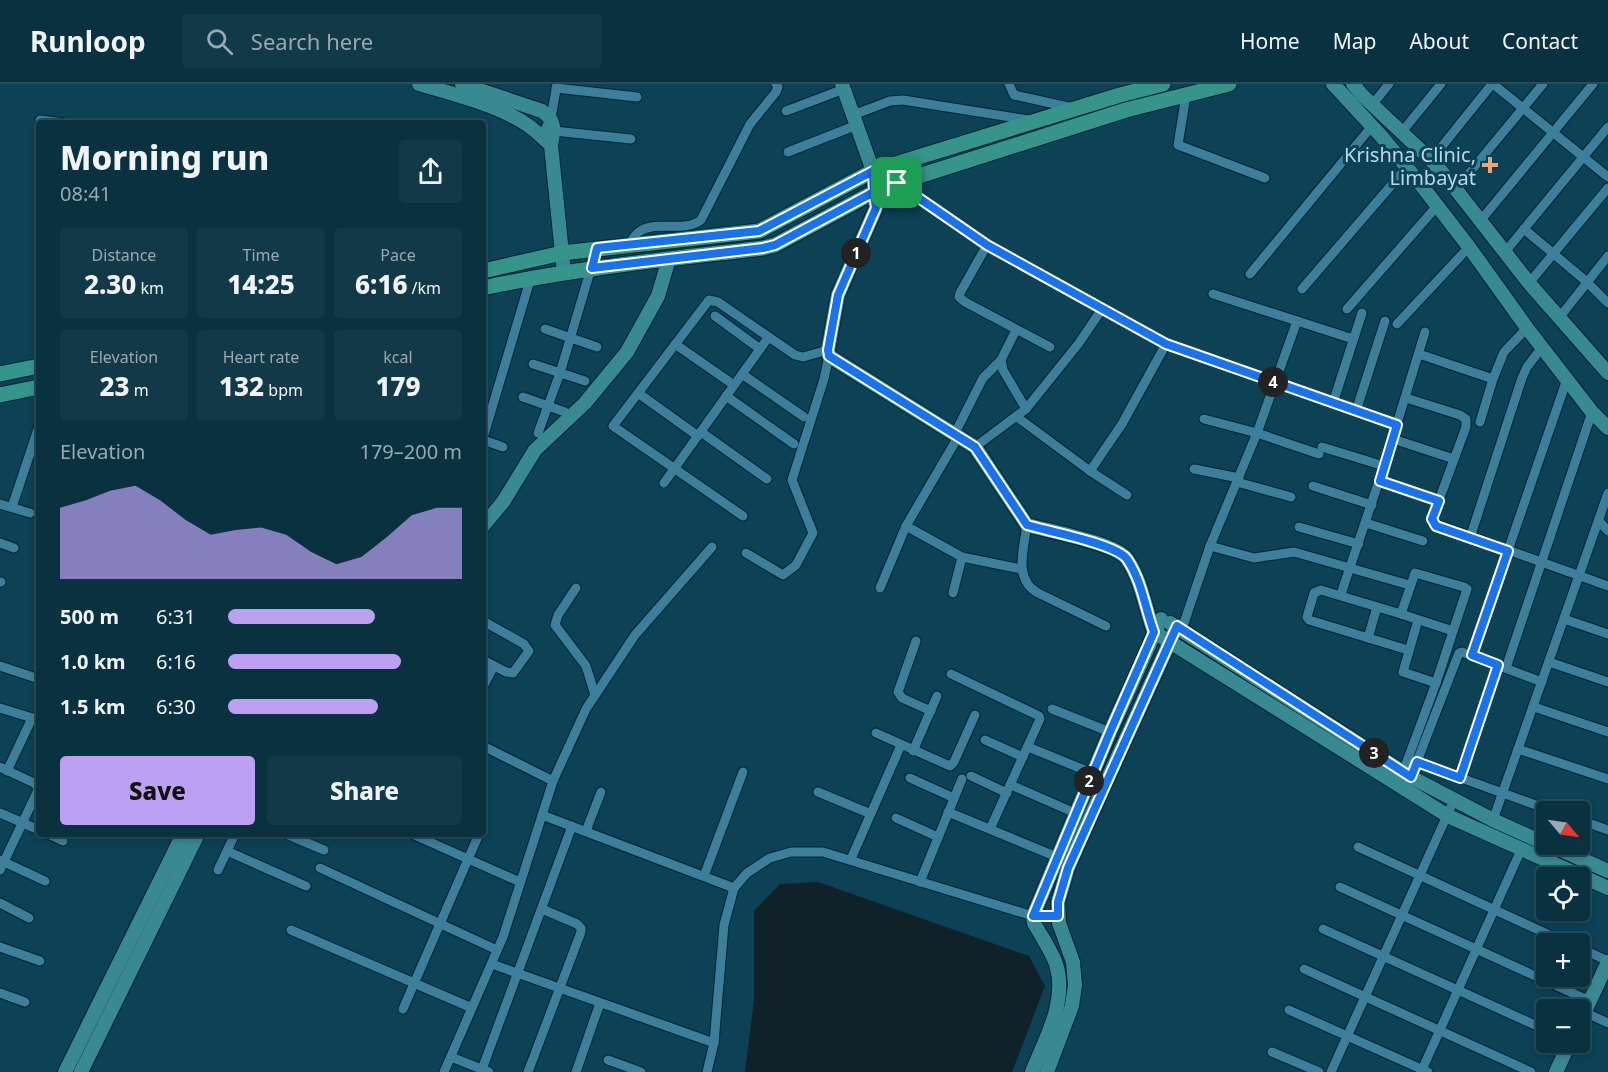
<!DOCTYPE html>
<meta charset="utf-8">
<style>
:root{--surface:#093140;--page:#123947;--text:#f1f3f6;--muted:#99a9b1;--line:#294c59;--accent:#bca0f2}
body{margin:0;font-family:"Noto Sans",sans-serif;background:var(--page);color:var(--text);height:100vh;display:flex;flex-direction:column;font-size:22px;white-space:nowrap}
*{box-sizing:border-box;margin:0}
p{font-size:20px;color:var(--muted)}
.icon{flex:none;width:33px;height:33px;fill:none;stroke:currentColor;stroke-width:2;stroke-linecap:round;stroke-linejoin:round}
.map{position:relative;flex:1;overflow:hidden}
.panel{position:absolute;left:36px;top:36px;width:450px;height:717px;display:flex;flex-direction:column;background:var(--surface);border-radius:6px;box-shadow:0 3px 9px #0003,0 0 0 2px var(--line)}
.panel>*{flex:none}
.needle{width:39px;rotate:119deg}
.tools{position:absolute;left:1536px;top:717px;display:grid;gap:12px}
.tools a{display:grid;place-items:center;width:54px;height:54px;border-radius:6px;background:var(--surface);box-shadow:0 3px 9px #0003,0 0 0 2px var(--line);font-size:30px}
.pin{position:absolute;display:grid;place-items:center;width:51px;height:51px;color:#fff;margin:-26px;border-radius:12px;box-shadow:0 3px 9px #0006}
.km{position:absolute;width:30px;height:30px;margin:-15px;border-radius:50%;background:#222;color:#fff;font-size:16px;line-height:30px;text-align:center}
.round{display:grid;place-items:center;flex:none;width:63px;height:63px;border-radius:6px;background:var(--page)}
.headline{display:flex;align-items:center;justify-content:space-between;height:102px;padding:0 24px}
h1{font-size:33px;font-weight:800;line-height:45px}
.metrics{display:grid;grid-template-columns:repeat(3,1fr);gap:9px;height:102px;padding:6px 24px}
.metrics div{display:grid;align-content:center;border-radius:6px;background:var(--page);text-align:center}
.metrics b{font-size:26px;font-weight:800}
.metrics small{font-size:16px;font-weight:400}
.metrics p{font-size:16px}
.chart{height:168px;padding:12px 24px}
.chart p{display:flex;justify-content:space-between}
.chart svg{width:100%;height:108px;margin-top:6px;fill:var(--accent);opacity:.7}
.cta{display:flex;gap:12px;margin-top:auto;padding:12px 24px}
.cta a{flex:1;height:69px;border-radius:6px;background:var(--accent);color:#111;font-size:24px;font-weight:800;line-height:69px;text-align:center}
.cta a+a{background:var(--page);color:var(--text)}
ul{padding:0 24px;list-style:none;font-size:20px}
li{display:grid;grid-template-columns:96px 72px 1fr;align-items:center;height:45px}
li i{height:15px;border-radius:8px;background:var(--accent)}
header{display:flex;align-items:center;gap:36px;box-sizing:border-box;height:84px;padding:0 30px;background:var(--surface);border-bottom:2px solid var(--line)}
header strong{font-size:28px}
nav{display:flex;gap:33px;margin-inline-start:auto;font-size:21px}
.search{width:420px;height:54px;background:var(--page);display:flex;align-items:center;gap:15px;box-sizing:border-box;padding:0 21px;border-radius:6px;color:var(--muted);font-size:22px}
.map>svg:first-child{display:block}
</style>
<header>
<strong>Runloop</strong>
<div class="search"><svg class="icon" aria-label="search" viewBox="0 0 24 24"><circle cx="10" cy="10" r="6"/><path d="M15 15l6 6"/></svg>Search here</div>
<nav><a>Home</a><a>Map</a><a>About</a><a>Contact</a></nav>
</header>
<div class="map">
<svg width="1608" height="988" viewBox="0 0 1608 988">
<rect width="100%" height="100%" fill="#0c4156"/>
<path fill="#102129" d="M 818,798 L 1029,872 L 1045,902 L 1012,988 L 745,988 L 754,916 L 754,827 L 780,800 Z"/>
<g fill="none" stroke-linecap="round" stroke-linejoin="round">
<defs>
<g id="street">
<path d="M 1009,0 L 1014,11 L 1073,24"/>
<path d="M 1493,0 L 1608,93"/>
<path d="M 556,4 L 637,13"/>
<path d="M 1186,11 L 1178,61 L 1265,94"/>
<path d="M 1372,21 L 1389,0"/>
<path d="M 786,27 L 844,5"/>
<path d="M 853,31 L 890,17 L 903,16 L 1029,36"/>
<path d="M 40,36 L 64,39"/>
<path d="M 554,47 L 631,55"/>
<path d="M 1401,49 L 1441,0"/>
<path d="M 541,53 L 551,34 L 557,0"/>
<path d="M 788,68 L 857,41"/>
<path d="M 1431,76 L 1492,0"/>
<path d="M 897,99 L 987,161 L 1166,260 L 1397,341"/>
<path d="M 1456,105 L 1543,0"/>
<path d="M 1481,136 L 1593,0"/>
<path d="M 1524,145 L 1587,198 L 1608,219"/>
<path d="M 987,161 L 960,209 L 959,213 L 965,218 L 1050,263"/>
<path d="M 628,162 C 631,157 635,150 640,147 C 658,136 684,149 701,136 L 750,40 L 776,8 L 778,3 L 776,0"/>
<path d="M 1505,168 L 1608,43"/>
<path d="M 1250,190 L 1372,42"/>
<path d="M 1529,199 L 1608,104"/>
<path d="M 1302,205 L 1407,83"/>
<path d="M 1213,210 L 1353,255"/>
<path d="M 1347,225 L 1437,122"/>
<path d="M 715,232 L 760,265"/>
<path d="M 1559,234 L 1608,172"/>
<path d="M 1397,240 L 1469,163"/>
<path d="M 545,245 L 597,263"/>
<path d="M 1016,246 L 1001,276 L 1003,286 L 1026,325"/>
<path d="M 675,260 L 734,301"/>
<path d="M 1419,270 L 1493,295"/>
<path d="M 533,280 L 585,297"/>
<path d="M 742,290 L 804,333"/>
<path d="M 638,309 L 698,352"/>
<path d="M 726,312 L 794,360"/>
<path d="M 523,313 L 565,328"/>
<path d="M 1406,314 L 1460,331 L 1466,335 L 1466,343 L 1432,435 L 1433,439 L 1608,502"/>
<path d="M 1333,319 L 1362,229"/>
<path d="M 1356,327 L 1385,237"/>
<path d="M 1017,333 L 1090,387 L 1127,411"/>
<path d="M 1204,335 L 1257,349 L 1319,370"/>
<path d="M 1480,338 L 1493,295 L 1504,268 L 1527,244"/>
<path d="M 701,348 L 767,395"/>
<path d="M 538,349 L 560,289 L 597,164"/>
<path d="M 954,351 L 983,294 L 1001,276"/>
<path d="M 483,354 L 531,193"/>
<path d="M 1393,355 L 1454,375"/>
<path d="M 483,356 L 503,363"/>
<path d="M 975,363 L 1026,325 L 1079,259 L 1102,225"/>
<path d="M 1322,363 L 1384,382"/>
<path d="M 1194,385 L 1239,394"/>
<path d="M 1090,387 L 1122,340 L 1166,260"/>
<path d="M 1379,397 L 1439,417"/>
<path d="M 1237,398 L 1291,413"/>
<path d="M 664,399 L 768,254"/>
<path d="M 1313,402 L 1372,421"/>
<path d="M 0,420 L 30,429"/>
<path d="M 12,423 L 39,342"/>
<path d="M 743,432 L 613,342 L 709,216 L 718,218 L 795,271 L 803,273 L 828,266"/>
<path d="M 1599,437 L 1608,447"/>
<path d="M 1366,439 L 1423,457"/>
<path d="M 1027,441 C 1024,464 1013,495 1038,509 L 1106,542"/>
<path d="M 906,442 L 962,473 L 1021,485"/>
<path d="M 1299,443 L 1359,460"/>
<path d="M 1470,454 L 1522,294 L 1527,283 L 1543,262"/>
<path d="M 0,459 L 14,464"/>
<path d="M 1210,462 L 1254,474 L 1294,468 L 1406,500"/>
<path d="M 746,469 L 783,491 L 796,481 L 813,449 L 792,396 L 824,295 L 829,272"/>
<path d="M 0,498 L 1,498"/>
<path d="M 576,504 L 558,531 L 555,541 L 586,582 L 595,611"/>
<path d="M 880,504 L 906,442 L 958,353"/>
<path d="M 1342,507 L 1384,382 L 1425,248"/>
<path d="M 953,509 L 962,473"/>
<path d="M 1401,530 L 1453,547"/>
<path d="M 1564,535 L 1608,550"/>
<path d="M 1418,536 L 1403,588 L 1436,599"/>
<path d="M 483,537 L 524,560 L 529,567 L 513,589 L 506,588 L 483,576"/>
<path d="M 1182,545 L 1210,462 L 1257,349 L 1297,237"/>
<path d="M 1368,554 L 1377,523"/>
<path d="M 916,557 L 898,608 L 902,614 L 931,627"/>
<path d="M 1472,571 L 1567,295"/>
<path d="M 1549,578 L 1608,598"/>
<path d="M 0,582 L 39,595"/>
<path d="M 1506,584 L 1592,328"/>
<path d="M 951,590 L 1039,632 L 1040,635 L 990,745"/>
<path d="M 483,603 L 494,582"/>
<path d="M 1534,623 L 1608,648"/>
<path d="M 0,624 L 39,636"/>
<path d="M 1052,625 L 1110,648"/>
<path d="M 876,649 L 950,682 L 954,678 L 975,631"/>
<path d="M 985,656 L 1023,673"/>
<path d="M 483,662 L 553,697"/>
<path d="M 1028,663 L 1092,689"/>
<path d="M 1518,665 L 1608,695"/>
<path d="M 913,667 L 937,612"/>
<path d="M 1417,678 L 1555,728"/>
<path d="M 0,683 L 34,699 L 39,704 L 0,786"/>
<path d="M 7,687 L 32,634"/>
<path d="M 1403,688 L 1436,599 L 1467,505 L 1464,503 L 1415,489 L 1401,530 L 1321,506 L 1314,509 L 1307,533 L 1309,536 L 1408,566"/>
<path d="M 971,692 L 1007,709"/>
<path d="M 1411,693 L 1459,569 L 1462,568 L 1542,598"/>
<path d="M 910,694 L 954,714"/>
<path d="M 1459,694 L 1498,581"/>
<path d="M 1011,701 L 1075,729"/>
<path d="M 818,708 L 871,730"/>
<path d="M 948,728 L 1057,773"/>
<path d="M 0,729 L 39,746"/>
<path d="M 542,731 L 734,804"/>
<path d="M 896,734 L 938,753"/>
<path d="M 1493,736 L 1608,409"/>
<path d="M 1580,736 L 1608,746"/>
<path d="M 586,747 L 601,708"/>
<path d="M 48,750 L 63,757"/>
<path d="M 286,750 L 324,766"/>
<path d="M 412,750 L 520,798"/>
<path d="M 1358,763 L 1569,860"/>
<path d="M 227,767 L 306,802"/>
<path d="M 851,775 L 901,661"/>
<path d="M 0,776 L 45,797"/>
<path d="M 320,784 L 497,866"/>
<path d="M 218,786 L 235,750"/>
<path d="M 704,792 L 743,688"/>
<path d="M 920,798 L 962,695"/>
<path d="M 1340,803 L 1590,917"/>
<path d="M 0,819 L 29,834"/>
<path d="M 1323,845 L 1546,946"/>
<path d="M 291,846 L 472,924"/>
<path d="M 0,863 L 40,877"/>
<path d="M 1580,864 L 1608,877"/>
<path d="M 492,880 L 714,959"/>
<path d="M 1304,885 L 1531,988"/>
<path d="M 0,909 L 25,918"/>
<path d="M 403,925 L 479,750"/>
<path d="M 1289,926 L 1428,988"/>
<path d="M 1584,928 L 1608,939"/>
<path d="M 1272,968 L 1319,988"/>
<path d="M 451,973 L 489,988"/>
<path d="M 608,976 L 641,988"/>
<path d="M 444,988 L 503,853 L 553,697 L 586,625 L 635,551 L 712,463"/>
<path d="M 481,988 L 572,742"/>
<path d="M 528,988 L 581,848 L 581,844 L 577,840 L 542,825"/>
<path d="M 576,988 L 600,919"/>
<path d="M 707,988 L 714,959 L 724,841 L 734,804 L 747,789 L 770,774 L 791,768 L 823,768 L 1033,832 L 1058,832"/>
<path d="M 1331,988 L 1454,716"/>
<path d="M 1421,988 L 1521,766"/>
</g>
<g id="secondary">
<path d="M 419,0 C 451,9 499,22 526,40 C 535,46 543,54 551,61"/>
<path d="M 462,0 L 542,27 C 556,36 554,47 551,61 L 564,189"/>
<path d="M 842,0 L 873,87 L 876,124 L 838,211 L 828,266 L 829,272 L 975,363 L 1027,441 C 1048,447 1116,459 1127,475 C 1142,497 1145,524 1154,548 L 1448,732 L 1608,804"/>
<path d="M 1333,0 L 1382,53 L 1422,102 L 1469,163 L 1527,244 L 1592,328 L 1608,344"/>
<path d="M 1353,0 L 1361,10 L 1431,76 L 1447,94 L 1529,199 L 1608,289"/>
<path d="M 483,442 L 503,418 L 535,366 L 585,319 L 627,268 L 658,212 L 669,175"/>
<path d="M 1170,539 L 1411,693 L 1493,736 L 1546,760"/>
<path d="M 1548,760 L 1608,787"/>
<path d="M 1580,938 L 1608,878"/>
<path d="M 65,988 L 183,750"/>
<path d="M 81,988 L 198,750"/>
<path d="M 1032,988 C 1045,955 1068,917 1056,880 C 1051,866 1041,852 1034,839 L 1033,832 L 1110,648 L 1161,535"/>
<path d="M 1047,988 L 1072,922 L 1075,901 L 1073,878 L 1059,839 L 1058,818 L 1068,784 L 1092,729 L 1177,542"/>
<path d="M 1556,988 L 1570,958"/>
</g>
<g id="primary">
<path d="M 483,187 L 562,169 L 759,147 L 873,87 L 1120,11 L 1163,0"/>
<path d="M 483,204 C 575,184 670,175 763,164 L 775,161 L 874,108 L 897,99 L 1126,26 L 1229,0"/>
<path d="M 0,290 L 39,282"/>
<path d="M 0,311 L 39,303"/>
</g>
</defs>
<use href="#street" stroke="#022635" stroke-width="11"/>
<use href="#secondary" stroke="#022635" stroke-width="16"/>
<use href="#primary" stroke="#022635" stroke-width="17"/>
<use href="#street" stroke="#3d7e9b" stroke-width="9"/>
<use href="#secondary" stroke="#398993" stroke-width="14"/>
<use href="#primary" stroke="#36948b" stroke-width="15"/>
</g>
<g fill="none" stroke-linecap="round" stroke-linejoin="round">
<defs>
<path id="route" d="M 897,99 L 874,108 L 873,87 L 759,147 L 597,164 L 592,184 L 763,164 L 775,161 L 874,108 L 876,124 L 838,211 L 828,266 L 829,272 L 975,363 L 1027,441 C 1048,447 1116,460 1127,475 C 1142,497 1145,524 1154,548 L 1110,648 L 1033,832 L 1058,832 L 1058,818 L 1068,784 L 1177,542 L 1411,693 L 1417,678 L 1460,694 L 1498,581 L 1472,571 L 1508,467 L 1436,442 L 1432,435 L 1439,417 L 1380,397 L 1397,341 L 1166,260 L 987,161 L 897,99"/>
</defs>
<use href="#route" stroke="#fff" stroke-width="12"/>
<use href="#route" stroke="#1a73e8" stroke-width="8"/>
</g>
<path fill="#efa378" stroke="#0c4156" stroke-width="2" d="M1487 72h6v6h6v6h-6v6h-6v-6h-6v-6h6z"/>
<g text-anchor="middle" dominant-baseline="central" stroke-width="6" stroke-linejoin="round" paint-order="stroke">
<g font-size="20" fill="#b9d9e9" stroke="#0c4156" text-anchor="end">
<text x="1476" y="70">Krishna Clinic,<tspan x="1476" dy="23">Limbayat</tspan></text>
</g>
</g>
</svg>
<div class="tools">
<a><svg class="needle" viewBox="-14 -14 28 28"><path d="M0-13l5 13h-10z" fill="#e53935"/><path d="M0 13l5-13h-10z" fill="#99a9b1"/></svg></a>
<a><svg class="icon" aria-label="locate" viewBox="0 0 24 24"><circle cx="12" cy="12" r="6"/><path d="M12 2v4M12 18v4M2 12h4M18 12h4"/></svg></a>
<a>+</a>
<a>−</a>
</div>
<div class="pin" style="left:897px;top:99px;background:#1e9e55"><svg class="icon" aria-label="arrive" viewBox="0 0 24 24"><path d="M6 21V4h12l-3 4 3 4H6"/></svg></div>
<b class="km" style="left:856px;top:169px">1</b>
<b class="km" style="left:1089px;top:697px">2</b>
<b class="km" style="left:1374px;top:669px">3</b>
<b class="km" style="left:1273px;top:298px">4</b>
<section class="panel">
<div class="headline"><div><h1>Morning run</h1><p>08:41</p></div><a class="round"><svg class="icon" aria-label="share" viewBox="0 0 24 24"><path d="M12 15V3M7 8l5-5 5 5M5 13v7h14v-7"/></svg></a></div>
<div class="metrics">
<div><p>Distance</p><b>2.30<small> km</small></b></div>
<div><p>Time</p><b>14:25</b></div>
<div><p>Pace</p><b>6:16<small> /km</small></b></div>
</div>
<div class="metrics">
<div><p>Elevation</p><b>23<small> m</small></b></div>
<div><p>Heart rate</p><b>132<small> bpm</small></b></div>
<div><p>kcal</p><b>179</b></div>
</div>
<div class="chart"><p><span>Elevation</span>179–200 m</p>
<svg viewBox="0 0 160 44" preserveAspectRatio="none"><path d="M0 44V15L10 12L20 8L30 6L40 12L50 20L60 26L70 24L80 23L90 26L100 33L110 38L120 35L130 27L140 18L150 15L160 15V44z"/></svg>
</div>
<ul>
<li><b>500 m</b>6:31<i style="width:63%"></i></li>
<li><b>1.0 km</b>6:16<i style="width:74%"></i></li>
<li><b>1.5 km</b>6:30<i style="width:64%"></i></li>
</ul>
<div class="cta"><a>Save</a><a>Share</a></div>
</section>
</div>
